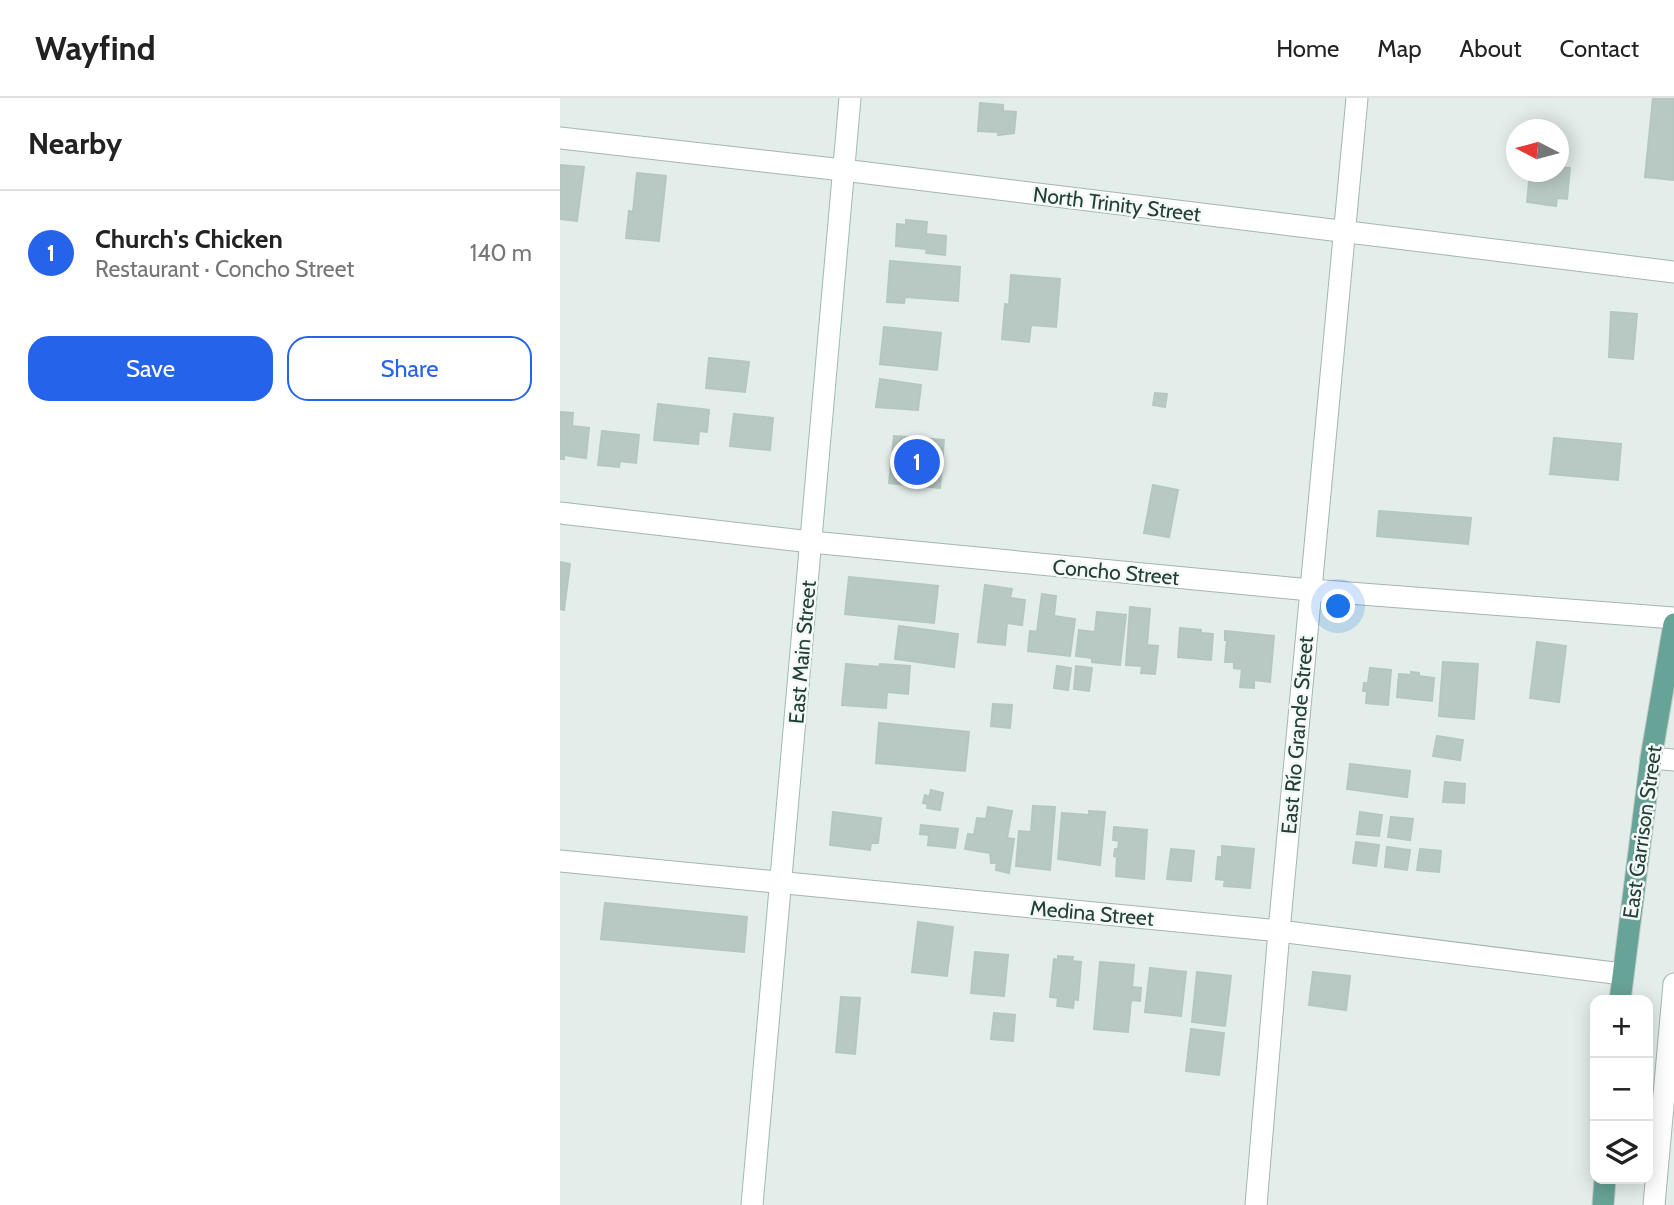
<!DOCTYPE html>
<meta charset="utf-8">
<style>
:root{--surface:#fff;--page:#f6f6f6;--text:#222;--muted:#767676;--line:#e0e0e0;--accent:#2563eb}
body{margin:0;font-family:Cabin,sans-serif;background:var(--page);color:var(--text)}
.controls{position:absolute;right:21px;bottom:21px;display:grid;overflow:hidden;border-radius:14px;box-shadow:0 4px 18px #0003}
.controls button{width:63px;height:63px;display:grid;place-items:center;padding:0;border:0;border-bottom:2px solid var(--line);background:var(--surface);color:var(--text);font:35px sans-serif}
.compass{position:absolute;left:946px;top:21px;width:63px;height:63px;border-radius:50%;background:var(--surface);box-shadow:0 4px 18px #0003;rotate:276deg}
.you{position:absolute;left:779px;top:509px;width:24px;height:24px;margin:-18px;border:5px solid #fff;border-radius:50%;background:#1a73e8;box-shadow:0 0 0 10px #1a73e833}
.badge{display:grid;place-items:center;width:46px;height:46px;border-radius:50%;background:var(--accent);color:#fff;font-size:23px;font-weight:700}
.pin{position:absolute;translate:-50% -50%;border:4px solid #fff;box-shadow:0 2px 7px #0006}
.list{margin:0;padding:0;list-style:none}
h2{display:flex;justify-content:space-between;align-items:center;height:91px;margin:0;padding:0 28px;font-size:30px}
h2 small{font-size:23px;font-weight:400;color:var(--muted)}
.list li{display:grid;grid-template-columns:46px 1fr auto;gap:21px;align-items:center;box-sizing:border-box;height:126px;padding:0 28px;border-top:2px solid var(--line)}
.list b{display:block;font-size:26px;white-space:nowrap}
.list p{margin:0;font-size:23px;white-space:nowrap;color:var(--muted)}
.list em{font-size:23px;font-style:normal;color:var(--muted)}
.actions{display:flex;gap:14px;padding:21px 28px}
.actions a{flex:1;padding:16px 0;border:2px solid var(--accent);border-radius:21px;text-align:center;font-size:24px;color:var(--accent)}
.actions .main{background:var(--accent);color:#fff}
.icon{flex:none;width:38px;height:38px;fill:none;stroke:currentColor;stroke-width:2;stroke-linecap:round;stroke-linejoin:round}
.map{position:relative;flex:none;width:1114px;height:1107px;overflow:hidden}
header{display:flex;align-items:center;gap:42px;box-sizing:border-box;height:98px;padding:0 35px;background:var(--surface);border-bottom:2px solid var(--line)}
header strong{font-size:33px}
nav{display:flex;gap:38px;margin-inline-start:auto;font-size:24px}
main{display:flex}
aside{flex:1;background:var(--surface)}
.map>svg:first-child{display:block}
</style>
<header>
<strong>Wayfind</strong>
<nav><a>Home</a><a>Map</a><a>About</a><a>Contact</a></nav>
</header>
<main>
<aside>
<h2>Nearby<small></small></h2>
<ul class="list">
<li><span class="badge">1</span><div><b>Church's Chicken</b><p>Restaurant · Concho Street</p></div><em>140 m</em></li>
</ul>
<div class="actions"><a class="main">Save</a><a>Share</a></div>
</aside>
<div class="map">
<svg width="1114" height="1107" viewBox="0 0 1114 1107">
<rect width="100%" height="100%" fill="#e3ede9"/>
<path fill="#b8c8c2" stroke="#b5c7c0" stroke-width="2" d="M1093 0H1114V82L1085 79Z
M420 5 443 7V13L456 14 454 35 438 37V34L418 33Z
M0 67 24 69 17 123 0 121Z
M998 69 1010 70 1007 101 997 100 996 108 967 104 970 74H998Z
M77 75 106 78 99 143 66 140 69 113 73 114Z
M346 122 367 124 366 136 386 138 385 157 366 155 367 151 336 148 337 126 346 127Z
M330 163 400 169 398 203 345 199 344 205 327 204Z
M451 177 500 181 496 229 471 227 469 244 442 241 445 206 449 207Z
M1051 214 1077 216 1073 261 1049 259Z
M324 229 381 235 377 272 320 266Z
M149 260 189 264 185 294 146 290Z
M320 281 361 287 358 312 316 309Z
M595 295 607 296 605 309 593 307Z
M98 306 149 312 147 334 139 333 138 346 94 342Z
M0 314 13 315 12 328 29 330 26 360 4 357V361H0Z
M174 316 213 320 210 352 170 348Z
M42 333 79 337 76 365 60 363 59 369 38 367Z
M334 338 384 342 380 390 329 385Z
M994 340 1061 346 1058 382 990 376Z
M593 387 618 392 609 439 584 435Z
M819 413 911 420 908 446 817 438Z
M0 464 10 466 4 512 0 511Z
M289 479 378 488 374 525 285 516Z
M425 487 452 491 450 500 465 502 462 527 447 525 445 547 418 544Z
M482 496 496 498 494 518 515 521 510 558 468 553 470 533 477 534Z
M570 509 590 511 587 547 598 548 595 576 581 575 582 568 566 567Z
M537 514 566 517 560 567 532 564V560L516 558 519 532 535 534Z
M339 528 398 536 394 569 335 561Z
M620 530 641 532V535L653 536 651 562 618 559Z
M665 533 714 538 710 584 694 582V590L680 589 682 571 674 570V564H665L667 542H665Z
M977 544 1006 548 999 604 970 600Z
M883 564 918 566 914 621 879 618Z
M286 566 319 569 320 566 350 568 348 596 327 594 326 610 282 607Z
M497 568 511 570 508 592 494 590Z
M516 568 532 570 529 593 514 591Z
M810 570 831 572 828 607 806 605 807 593H803L804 585H808Z
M851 574 859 575V578L874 580 872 603 837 599 839 576 851 577Z
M433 606 452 607 450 630 431 628Z
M319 625 409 634 405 673 316 665Z
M877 638 903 642 900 662 873 658Z
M790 666 850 673 847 699 787 691Z
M885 684 905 686 904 705 883 704Z
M371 692 383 695 380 712 367 710 368 706 363 705 365 697 369 699Z
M473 708 495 709 490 772 456 768 459 733 471 734Z
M428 709 452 713 447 740 454 741 449 775 436 772 437 765H431L430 755 405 751 408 736 414 737 417 720 426 721Z
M529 713 545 714 540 767 498 761 502 715 529 717Z
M273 714 321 720 318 745H311L310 752 270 747Z
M800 714 822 717 819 738 797 736Z
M831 719 853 721 850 742 828 739Z
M361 727 398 731 395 750 368 747 369 737 360 736Z
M554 729 587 732 584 781 556 778 557 759 554 758 555 751H558L559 743 553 742Z
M796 744 819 747 816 768 793 765Z
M662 748 694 751 690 790 664 788 665 782 656 781 658 759H662Z
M827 749 850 752 847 772 825 769Z
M611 751 634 753 631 783 607 781Z
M860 751 881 753 879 774 857 772Z
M45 805 187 819 184 854 41 841Z
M358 824 393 829 387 878 352 874Z
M415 854 448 857 444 898 411 895Z
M498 858 513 859 512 863 521 864 518 902 514 901 513 910 497 908 498 900 490 899 494 861 498 862Z
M540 864 574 867 572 889 581 890 580 903 571 902 568 934 534 931Z
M590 870 626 874 621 918 585 914Z
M637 874 671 878 665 928 632 924Z
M753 874 790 878 786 912 749 907Z
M281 899 300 900 295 956 276 954Z
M434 915 455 917 453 943 431 941Z
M631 931 664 935 659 977 626 973Z"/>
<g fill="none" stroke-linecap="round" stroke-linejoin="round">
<g stroke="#a5b5b0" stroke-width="23">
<path id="street" d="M0 40 283 72 1114 174
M0 415 251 444 750 492 1114 520
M1091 660 1114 662
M0 763 719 833 1062 876
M696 1107 719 833 797 0
M1094 1107 1114 886"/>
</g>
<g stroke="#a1b9b2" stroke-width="23">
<path id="secondary" d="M192 1107 290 0"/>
</g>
<g stroke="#c1c9c7" stroke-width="23">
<path id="primary" d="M1060 902 1091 660 1114 526
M1043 1107 1045 1081"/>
</g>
<use href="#street" stroke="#fff" stroke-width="21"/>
<use href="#secondary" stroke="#fff" stroke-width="21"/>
<use href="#primary" stroke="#67a396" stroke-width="21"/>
</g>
<g text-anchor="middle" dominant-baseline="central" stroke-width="5" stroke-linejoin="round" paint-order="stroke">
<g font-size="21" fill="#223f38" stroke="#f4f9f7">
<text transform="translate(557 106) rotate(7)">North Trinity Street</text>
<text transform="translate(556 474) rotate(5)">Concho Street</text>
<text transform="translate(242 554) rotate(-85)">East Main Street</text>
<text transform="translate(737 637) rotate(-85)">East Río Grande Street</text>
<text transform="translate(1082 734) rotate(-82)">East Garrison Street</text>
<text transform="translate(532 815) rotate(5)">Medina Street</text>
</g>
</g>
</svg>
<div class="controls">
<button>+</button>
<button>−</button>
<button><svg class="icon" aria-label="layers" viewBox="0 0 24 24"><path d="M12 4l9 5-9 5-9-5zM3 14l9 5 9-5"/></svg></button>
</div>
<svg class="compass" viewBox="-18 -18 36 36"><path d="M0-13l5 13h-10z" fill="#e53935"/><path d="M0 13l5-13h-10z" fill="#767676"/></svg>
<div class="you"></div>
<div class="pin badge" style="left:357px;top:364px">1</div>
</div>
</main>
